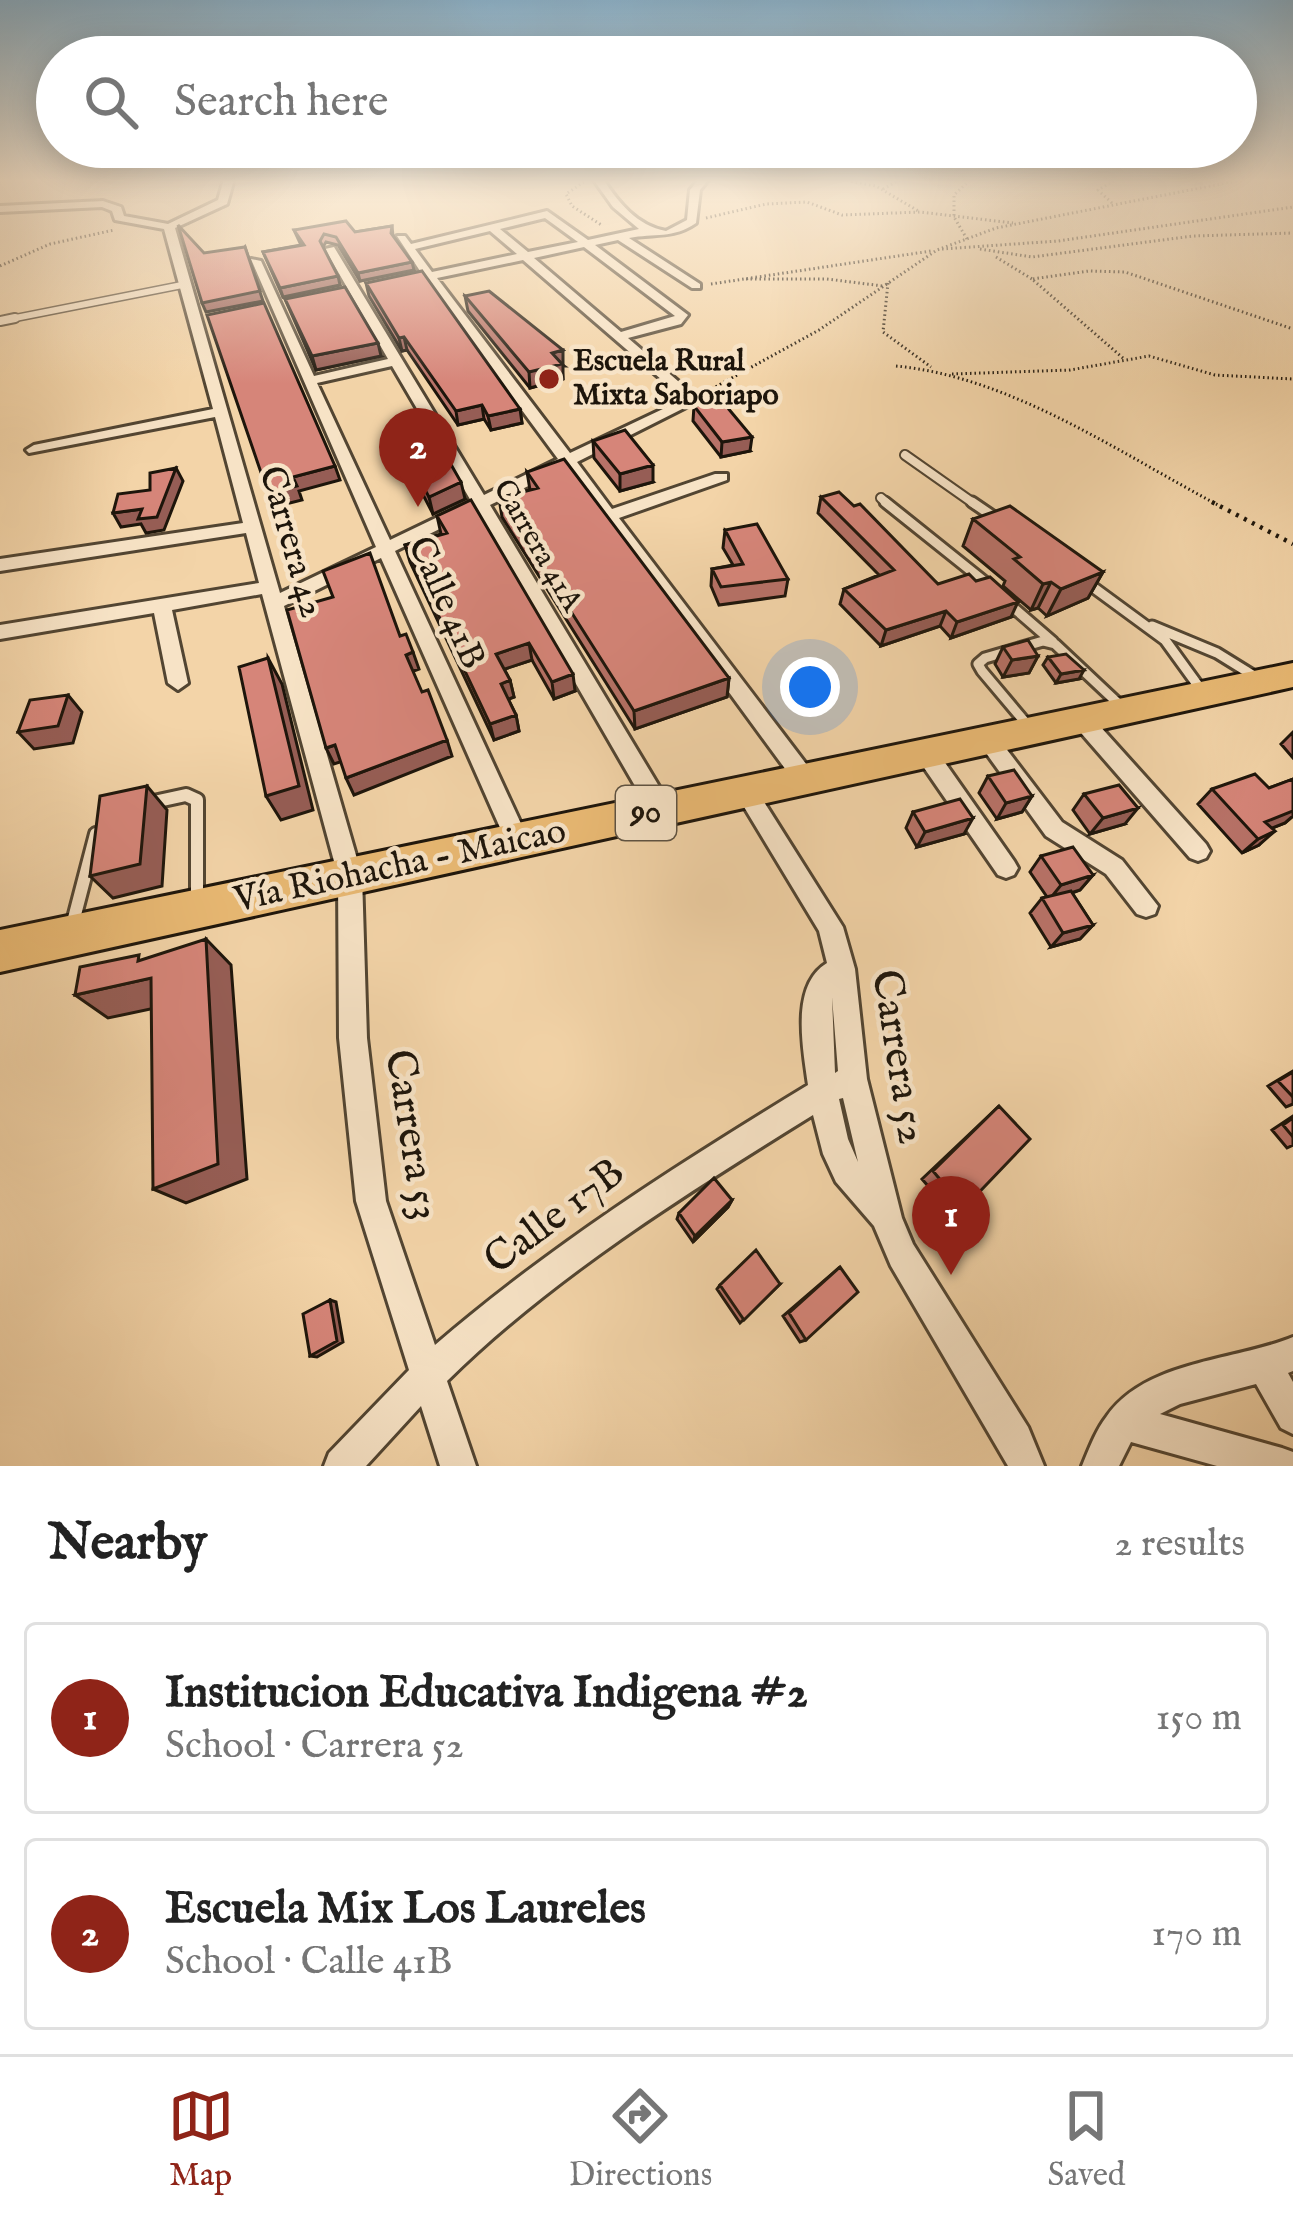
<!DOCTYPE html>
<meta charset="utf-8">
<style>
:root{--surface:#fff;--page:#f6f6f6;--text:#222;--muted:#767676;--line:#e0e0e0;--accent:#8f2418}
body{margin:0;font-family:"IM FELL English",serif;background:var(--page);color:var(--text)}
.you{position:absolute;left:810px;top:687px;width:42px;height:42px;margin:-30px;border:9px solid #fff;border-radius:50%;background:#1a73e8;box-shadow:0 0 0 18px #1a73e833}
.badge{display:grid;place-items:center;width:78px;height:78px;border-radius:50%;background:var(--accent);color:#fff;font-size:39px;font-weight:700}
.pin{position:absolute;translate:-50% -99px;filter:drop-shadow(0 3px 6px #0008)}
.pin::after{content:'';position:absolute;top:63px;width:42px;height:36px;background:inherit;clip-path:polygon(0 0,100% 0,50% 100%)}
.list{margin:0;padding:0;list-style:none}
h2{display:flex;justify-content:space-between;align-items:center;height:156px;margin:0;padding:0 48px;font-size:51px}
h2 small{font-size:39px;font-weight:400;color:var(--muted)}
.list li{display:grid;grid-template-columns:78px 1fr auto;gap:36px;align-items:center;box-sizing:border-box;height:192px;margin:0 24px 24px;padding:0 24px;border:3px solid var(--line);border-radius:12px}
.list b{display:block;font-size:45px;white-space:nowrap}
.list p{margin:0;font-size:39px;white-space:nowrap;color:var(--muted)}
.list em{font-size:39px;font-style:normal;color:var(--muted)}
.icon{flex:none;width:66px;height:66px;fill:none;stroke:currentColor;stroke-width:2;stroke-linecap:round;stroke-linejoin:round}
.map{position:relative;flex:none;width:1293px;height:1466px;overflow:hidden}
.search{position:absolute;background:var(--surface);box-shadow:0 6px 30px #0003;left:36px;right:36px;top:36px;height:132px;display:flex;align-items:center;gap:30px;box-sizing:border-box;padding:0 42px;border-radius:66px;color:var(--muted);font-size:45px}
.sheet{height:588px;background:var(--surface)}
nav{display:flex;justify-content:space-around;align-items:center;box-sizing:border-box;height:168px;border-top:3px solid var(--line);background:var(--surface);font-size:33px;color:var(--muted)}
nav a{display:grid;justify-items:center;gap:6px}
nav .on{color:var(--accent)}
.map>svg:first-child{display:block}
</style>
<div class="map">
<svg width="1293" height="1466" viewBox="0 0 1293 1466">
<rect width="100%" height="100%" fill="#f3d4a8"/>
<filter id="stains"><feTurbulence type="fractalNoise" baseFrequency=".00167" numOctaves="4"/><feColorMatrix values="0 0 0 0 .2 0 0 0 0 .09 0 0 0 0 .02 0 0 0 .5 -.17"/></filter>
<radialGradient id="worn" r=".72"><stop offset=".6" stop-color="#630" stop-opacity="0"/><stop offset="1" stop-color="#630" stop-opacity=".3"/></radialGradient>
<g fill="none" stroke-linecap="round" stroke-linejoin="round">
<g stroke="#524532" stroke-width="9">
<path id="lane-far3" d="M0 321 182 285"/>
</g>
<g stroke="#524532" stroke-width="12">
<path id="lane-far2" d="M0 321 15 318
M905 455 976 505
M881 498 889 505"/>
</g>
<g stroke="#524532" stroke-width="15">
<path id="lane-far1" d="M885 502 990 586
M972 502 997 519
M1086 582 1165 640 1202 691
M1008 603 1053 642
M1152 626 1217 653 1259 679
M1030 728 982 671 978 664 985 658 1043 641 1055 644 1122 707"/>
</g>
<g stroke="#524532" stroke-width="18">
<path id="lane" d="M149 803 186 795 197 800V900
M72 926 96 834"/>
</g>
<g stroke="#524532" stroke-width="6">
<path id="street" d="M224 179H234L227 204 175 228 280 593 376 547 251 259 261 261 314 376 388 359 325 249 334 247 484 495 558 459 426 280H415V276L422 274 397 236H405L411 244 547 211 588 240 639 229 613 207 593 179H603C618 202 637 226 666 231L687 220 690 190 699 179H709L700 190 696 223C673 239 654 233 629 238L700 284V288H692L618 240 595 245 688 315 681 324 628 338 700 400 577 462 612 509 715 474H727V480L619 518 813 773 816 779 813 785H797L565 468 490 505 669 803 672 810 669 817 661 819 653 817 476 511 395 551 529 841 525 848 517 851 509 848 381 558 284 606 362 876 367 1038 386 1201 435 1345C551 1245 678 1164 808 1085 803 1049 790 985 827 963L819 931 735 792 738 786 746 783 754 786 843 927 855 969 867 1079 902 1218 913 1244 1028 1427 1044 1466H1008L891 1266 874 1226 836 1182 823 1154 813 1115C686 1194 555 1275 447 1381L476 1466H440L421 1406 366 1466H324L329 1453 409 1370 356 1201 339 1038 338 876 262 594 172 610 188 683 178 690 168 683 154 613 0 639V625L259 583 246 533 0 571V559L243 523 215 417 29 453 26 450 34 445 213 409 164 229 115 220 112 211 102 207 0 212V206L103 201 121 207 124 216 168 224 218 200ZM545 218 578 242 528 252 500 229ZM490 231 517 254 432 272 415 249ZM584 247 675 316 621 332 534 258ZM523 260 684 399 570 453 437 278ZM392 366 471 501 390 540 317 383ZM832 997 838 1071 835 1073ZM843 1098 858 1162 848 1139 839 1099Z
M1082 712 1089 714 1206 844 1210 851 1206 858 1198 861 1190 858 1075 726 1072 720 1075 714Z
M988 732 995 734 1062 822 1122 860 1158 906 1155 914 1146 917 1137 914 1106 874 1046 836 981 746 977 740 981 734Z
M926 745 934 747 1014 861 1018 868 1014 875 1006 878 998 875 918 759 915 753 918 747Z
M1293 1337V1371L1288 1373 1293 1382V1434L1281 1428 1256 1384 1180 1404 1160 1414 1282 1448 1293 1452V1466H1217L1131 1442 1119 1466H1082C1089 1449 1096 1430 1107 1416 1146 1360 1235 1361 1293 1337Z"/>
</g>
<g stroke="#1d150b" stroke-width="6">
<path id="highway" d="M1293 663V687L0 972V930Z"/>
</g>
<path stroke="#1d150b" stroke-width="3" stroke-dasharray="1.5 3" stroke-linecap="butt" d="M838 179 876 186 920 212
M1136 179 1148 180
M584 182 566 194 572 206 603 226
M883 189 901 179
M1112 203 1098 190 1117 179
M706 218 766 204 807 202 842 215 920 212 1013 223
M967 239 954 217V195L971 179
M942 249 1058 241 1293 207
M980 249 1032 257 1193 236 1293 233
M996 257 1032 279
M0 266 50 244 114 230
M746 279H827L883 286
M888 283 883 332 931 367
M711 284 931 251
M1123 358 1032 279 1089 271 1125 272 1293 329
M896 366C1011 377 1118 452 1218 505
M952 374 1070 370 1149 356 1215 375 1293 379
M708 391 819 330 937 250 996 228 1246 179"/>
<path stroke="#1d150b" stroke-width="4.5" stroke-dasharray="3 6" stroke-linecap="butt" d="M1212 502 1293 544"/>
<use href="#lane-far3" stroke="#f7e3c6" stroke-width="6"/>
<use href="#lane-far2" stroke="#f7e3c6" stroke-width="8"/>
<use href="#lane-far1" stroke="#f7e3c6" stroke-width="9"/>
<use href="#lane" stroke="#f7e3c6" stroke-width="12"/>
<use href="#street" fill="#f7e3c6" fill-rule="evenodd"/>
<use href="#highway" fill="#eaba74" fill-rule="evenodd"/>
</g>
<path fill="#b87268" stroke="#1d150b" stroke-width="3" d="M392 226 393 236 414 270 360 281 338 245 326 242 323 247 340 285 283 297 263 252 301 245 294 230 355 232Z
M366 283 520 409 522 423 491 430 484 419 458 425 407 350 402 351 369 296Z
M465 296 564 366H562L563 379 530 388 468 311Z
M285 299 381 356 316 370Z
M694 406 750 451 721 457 693 421Z
M593 441 653 482 620 491 594 458Z
M414 470 465 499 433 514 419 487Z
M527 472 729 678 727 697 635 729 502 517 499 498 530 490Z
M821 497 938 584 1011 617 951 638 940 626 881 646 840 604 844 589 879 575 818 513Z
M437 516 575 691 554 699 532 660 504 669 510 680 514 697 508 699 516 715 519 731 494 740 410 562 405 545 441 534Z
M973 519 1103 572 1088 598 1047 616 1038 608 1031 610 1003 586 1005 581 963 546Z
M725 530 788 579 785 596 719 605 711 586 712 569 733 565 723 548Z
M1003 647 1038 656 1029 673 1003 677 995 664Z
M1048 657 1079 679 1056 683 1043 665Z
M1293 732V758L1281 744Z
M988 776 1032 796 1022 812 997 819 979 793Z
M1293 779V816L1285 823 1272 828 1259 845 1242 853 1198 804 1212 789 1269 788Z
M1084 794 1125 824 1090 834 1073 810Z
M913 812 964 834 917 847 906 828Z
M1041 856 1093 875 1080 890 1072 893 1093 925 1080 939 1051 947 1030 913 1042 898 1047 897 1030 872Z
M1293 1071V1104L1286 1107 1268 1086Z
M999 1106 964 1208 953 1215 922 1179Z
M1293 1116V1145L1287 1148 1272 1130Z
M732 1200 728 1207 693 1242 677 1219 679 1213Z
M840 1267 806 1340 800 1342 783 1316Z
M780 1284 740 1323 717 1289 720 1285Z"/>
<path fill="#965d55" stroke="#1d150b" stroke-width="3" d="M245 247 263 301 206 312 202 303Z
M412 262 414 270 360 281 358 273Z
M338 276 340 285 283 297 280 288Z
M404 337 407 350 402 351 399 338Z
M378 343 381 356 316 370 312 356Z
M563 350V379L530 388 529 372 552 353Z
M482 405 484 419 458 425 456 411Z
M520 409 522 423 491 430 488 416Z
M752 437 750 451 721 457 722 442Z
M653 465V482L620 491V474Z
M335 466 340 480 299 491 302 500 274 507 268 493 293 477Z
M176 468 183 481 164 530 146 533 141 524 121 527 113 513 142 509Z
M461 482 465 499 433 514 429 497Z
M1103 572 1088 598 1047 616 1061 589Z
M1051 582 1038 608 1031 610 1043 584Z
M1018 602 1011 617 951 638 957 622Z
M946 611 940 626 881 646 886 630Z
M529 643 532 660 499 671 496 654Z
M413 652 419 669 411 672 406 655Z
M1038 656 1029 673 1003 677 1012 660Z
M268 658 282 684 313 810 281 820 266 796Z
M1084 670 1079 679 1056 683 1061 674Z
M573 674 575 691 554 699 552 682Z
M729 678 727 697 635 729 634 711Z
M510 680 514 697 504 701 501 684Z
M68 695 82 712 73 743 34 749 18 732Z
M516 715 519 731 494 740 490 724Z
M447 740 452 756 354 795 346 778Z
M335 745 343 761 334 764 326 748Z
M147 786 167 810 162 886 113 898 90 876Z
M1032 796 1022 812 997 819 1006 803Z
M1293 805V816L1285 823 1254 835 1265 822Z
M1138 808 1125 824 1090 834 1103 818Z
M973 818 964 834 917 847 925 832Z
M1275 831 1259 845 1242 853 1258 839Z
M1093 875 1080 890 1049 900 1061 885Z
M1093 925 1080 939 1051 947 1063 933Z
M206 939 231 965 247 1179 186 1203 153 1189Z
M151 978 179 1003 108 1018 75 995Z
M732 1200 728 1207 693 1242 695 1236Z
M330 1300 336 1302 343 1342 317 1357 310 1356Z"/>
<path fill="#d68579" stroke="#1d150b" stroke-width="3" d="M346 221 355 232 392 226 391 233 412 262 358 273 336 237 324 234 320 241 338 276 280 288 263 252 304 245 294 230Z
M178 225 204 253 245 247 260 291 202 303Z
M422 271 520 409 488 416 482 405 456 411 404 337 399 338 366 283Z
M345 287 378 343 312 356 285 299Z
M489 291 563 350 552 353 562 364 529 372 465 296Z
M264 303 335 466 293 477 297 486 268 493 207 315Z
M715 401 727 407 752 437 722 442 694 406Z
M625 430 653 465 620 474 593 441Z
M564 459 729 678 634 711 499 498 538 488 527 472Z
M449 461 461 482 429 497 414 470Z
M176 468 157 517 138 519 142 509 113 513 118 494 150 490V473Z
M839 492 854 506 860 504 938 584 969 574 976 581 990 577 1018 602 957 622 946 611 886 630 844 589 894 570 821 497Z
M471 500 573 674 552 682 529 643 496 654 510 680 501 684 516 715 490 724 405 545 447 533 437 516Z
M1010 506 1103 572 1061 589 1051 582 1043 584 1014 559 1020 557 973 519Z
M757 524 788 579 721 587 712 569 743 564 725 530Z
M370 553 400 636 406 634 413 652 406 655 422 692 428 690 447 740 346 778 335 745 326 748 287 610 333 597 323 571Z
M1028 640 1038 656 1012 660 1003 647Z
M1066 654 1084 670 1061 674 1048 657Z
M268 658 299 786 266 796 239 667Z
M68 695 58 726 18 732 30 700Z
M1014 770 1032 796 1006 803 988 776Z
M1255 774 1269 788 1293 779V811L1265 822 1275 831 1258 839 1212 789Z
M1119 785 1138 808 1103 818 1084 794Z
M147 786 140 864 90 876 100 796Z
M960 799 973 818 925 832 913 812Z
M1073 847 1093 875 1061 885 1041 856Z
M1071 891 1093 925 1063 933 1042 898Z
M206 939 218 1164 153 1189 151 978 75 995 80 967 139 955 138 961Z
M1293 1072V1097L1278 1081Z
M999 1106 1030 1139 964 1208 933 1171Z
M1293 1118V1137L1283 1125Z
M714 1178 732 1200 695 1236 679 1213Z
M756 1250 780 1284 744 1320 720 1285Z
M840 1267 858 1292 806 1340 789 1313Z
M330 1300 337 1341 310 1356 303 1314Z"/>
<linearGradient id="sky" x2="0" y2="1"><stop stop-color="#8ab5d1"/><stop offset="0.47" stop-color="#faecd8"/><stop offset="1" stop-color="#faecd8" stop-opacity="0"/></linearGradient>
<rect width="1293" height="384" fill="url(#sky)"/>
<circle fill="#8f2418" stroke="#f7e3c6" stroke-width="4.5" cx="549" cy="379" r="12"/>
<g text-anchor="middle" dominant-baseline="central" stroke-width="9" stroke-linejoin="round" paint-order="stroke">
<g font-size="30" font-weight="bold" fill="#1d150b" stroke="#f7e3c6" text-anchor="start">
<text x="573" y="362">Escuela Rural<tspan x="573" dy="34">Mixta Saboriapo</tspan></text>
</g>
<g font-size="30" fill="#1d150b" stroke="#f7e3c6">
<text transform="translate(537 546) rotate(60)">Carrera 41A</text>
</g>
<rect fill="#f7e3c6" stroke="#5e5343" stroke-width="3" x="616" y="786" width="60" height="54" rx="9"/>
<g font-size="33" font-weight="bold" fill="#1d150b">
<text x="646" y="813">90</text>
</g>
<g font-size="36" fill="#1d150b" stroke="#f7e3c6">
<text transform="translate(291 542) rotate(74)">Carrera 42</text>
<text transform="translate(446 603) rotate(66)">Calle 41B</text>
<text transform="translate(400 866) rotate(-12)">Vía Riohacha - Maicao</text>
</g>
<g font-size="42" fill="#1d150b" stroke="#f7e3c6">
<text transform="translate(898 1057) rotate(81)">Carrera 52</text>
<text transform="translate(411 1135) rotate(81)">Carrera 53</text>
<text transform="translate(555 1217) rotate(-37)">Calle 17B</text>
</g>
</g>
<rect width="100%" height="100%" filter="url(#stains)"/>
<rect width="100%" height="100%" fill="url(#worn)"/>
</svg>
<div class="you"></div>
<div class="pin badge" style="left:951px;top:1275px">1</div>
<div class="pin badge" style="left:418px;top:507px">2</div>
<div class="search"><svg class="icon" aria-label="search" viewBox="0 0 24 24"><circle cx="10" cy="10" r="6"/><path d="M15 15l6 6"/></svg>Search here</div>
</div>
<section class="sheet">
<h2>Nearby<small>2 results</small></h2>
<ul class="list">
<li><span class="badge">1</span><div><b>Institucion Educativa Indigena #2</b><p>School · Carrera 52</p></div><em>150 m</em></li>
<li><span class="badge">2</span><div><b>Escuela Mix Los Laureles</b><p>School · Calle 41B</p></div><em>170 m</em></li>
</ul>
</section>
<nav>
<a class="on"><svg class="icon" aria-label="map" viewBox="0 0 24 24"><path d="M3 6l6-2 6 2 6-2v14l-6 2-6-2-6 2zM9 4v14M15 6v14"/></svg>Map</a>
<a><svg class="icon" aria-label="directions" viewBox="0 0 24 24"><path d="M12 3l9 9-9 9-9-9zM9 14v-3h6M13 9l2 2-2 2"/></svg>Directions</a>
<a><svg class="icon" aria-label="saved" viewBox="0 0 24 24"><path d="M7 4h10v16l-5-4-5 4z"/></svg>Saved</a>
</nav>
